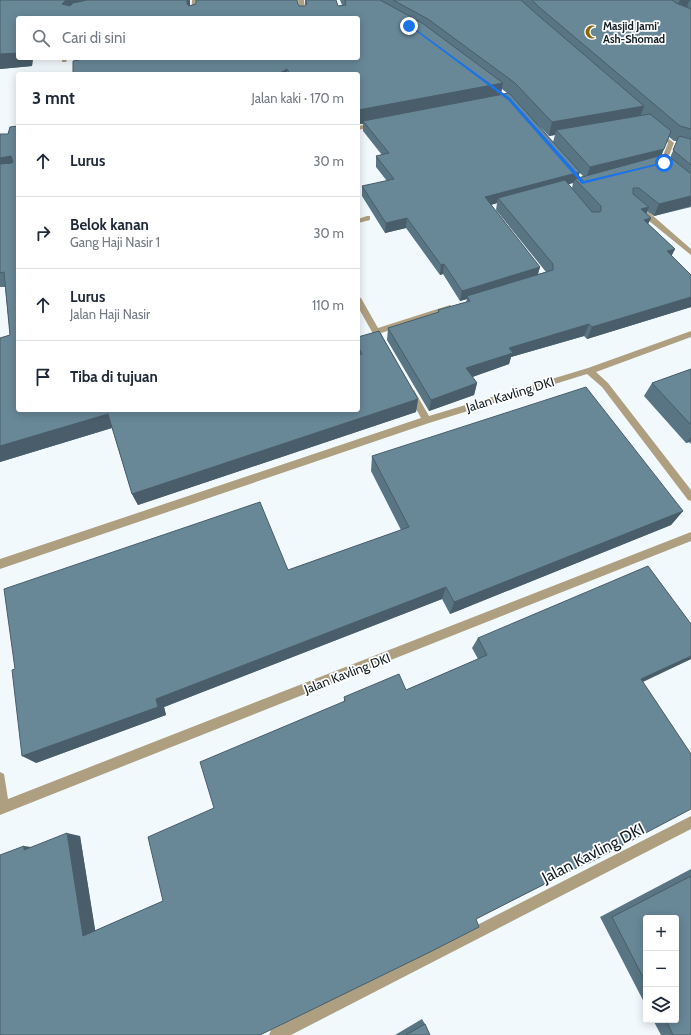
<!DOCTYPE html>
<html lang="id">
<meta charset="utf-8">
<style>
:root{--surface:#fff;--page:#f2f2f3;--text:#1f2937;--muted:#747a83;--line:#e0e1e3}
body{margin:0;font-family:Cabin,sans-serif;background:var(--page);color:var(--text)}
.controls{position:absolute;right:12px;bottom:12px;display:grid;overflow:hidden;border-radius:4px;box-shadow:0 2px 10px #0003}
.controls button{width:36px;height:36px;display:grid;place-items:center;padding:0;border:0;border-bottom:1px solid var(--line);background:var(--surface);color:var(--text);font:20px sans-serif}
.stop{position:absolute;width:12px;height:12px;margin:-9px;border:3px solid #1a73e8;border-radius:50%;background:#fff}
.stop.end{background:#1a73e8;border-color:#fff;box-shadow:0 1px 4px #0008}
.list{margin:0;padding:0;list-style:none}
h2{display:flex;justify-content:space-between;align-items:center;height:52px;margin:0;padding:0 16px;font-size:17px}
h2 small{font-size:13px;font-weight:400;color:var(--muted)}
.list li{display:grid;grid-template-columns:26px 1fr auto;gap:12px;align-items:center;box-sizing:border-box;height:72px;padding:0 16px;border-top:1px solid var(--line)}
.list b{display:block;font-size:15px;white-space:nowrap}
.list p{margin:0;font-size:13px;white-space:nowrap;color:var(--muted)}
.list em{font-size:13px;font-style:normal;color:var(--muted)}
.icon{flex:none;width:22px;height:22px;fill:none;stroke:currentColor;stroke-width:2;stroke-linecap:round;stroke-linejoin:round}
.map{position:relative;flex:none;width:691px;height:1035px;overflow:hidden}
.search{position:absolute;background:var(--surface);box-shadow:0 2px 10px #0003;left:16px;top:16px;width:344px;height:44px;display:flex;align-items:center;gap:10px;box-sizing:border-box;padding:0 14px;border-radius:4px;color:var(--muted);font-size:15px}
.panel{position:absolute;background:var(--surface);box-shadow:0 2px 10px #0003;left:16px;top:72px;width:344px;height:340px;border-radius:4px}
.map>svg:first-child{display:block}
</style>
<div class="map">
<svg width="691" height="1035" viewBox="0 0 691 1035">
<rect width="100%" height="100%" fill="#f2f9fc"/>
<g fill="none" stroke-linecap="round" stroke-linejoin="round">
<path fill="#ae9f81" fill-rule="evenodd" d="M638 208H644L691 249V255L638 212Z"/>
<path fill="#ae9f81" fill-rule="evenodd" d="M192 0H198L197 18H191Z
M298 0H304L306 18H300Z
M62 58H68L66 62H62Z
M375 123 378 125 377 126 358 130V126Z
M657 129 674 143 666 163 668 166 665 168 660 163 668 143 655 132V130Z
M367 216H370V220L358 223V219Z
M358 297 361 298 378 328 450 305 454 308 453 310 381 333 383 337 379 340 376 339 358 307Z
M691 331V337L596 372 608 383 691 490V501L688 500 602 387 587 374 429 423 0 569V559L421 418 407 392 408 390H414L429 416 588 368Z
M691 532V541L0 815V772L4 774 8 799Z
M691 816V829L291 1035H269L271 1030Z"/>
</g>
<path fill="#597482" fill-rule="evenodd" d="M0 0H190V6L196 4V0H297L298 4 299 6H305V0H336L338 6 342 5 340 0H691V207L654 216 647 211 646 214 651 218 648 224 675 249 671 256 691 275V307L587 339 584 336 511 357 509 364 472 377 477 383 474 395 429 411 387 340 388 328 438 313V310L466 302 467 299 460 301 443 274 440 275 406 228 385 233 362 196V186L387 181 376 167V156L382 155 363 131V124H358V74H73V61L79 60V58H358V18H18V58H33L32 66 0 69ZM502 89 507 93 501 94ZM536 123 549 136 555 135 553 142ZM669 137 674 141H677L670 158 666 154 661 156ZM579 172 583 176 578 178ZM573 183 572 188 568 184ZM497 203 496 210 546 272 538 274 540 267 491 205Z
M18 126V410H358V337L379 331 418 399 416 412 138 505 132 494 112 428 0 462V338L10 335 5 287H0V134H8L10 127Z
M691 369V444L689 442 686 443 644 396 652 383Z
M372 456 683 511 671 525 450 614 442 599 164 707 166 715 36 763 288 570 401 530 371 471Z
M478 638 691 659 643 682 587 864 583 865 476 919 0 1035 32 847 80 836 95 931 163 901 214 808 344 701V697L406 690 478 659 472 648Z
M691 869V1035H661L653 1020H676L646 918V1006L600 917Z
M422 1019 425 1024 430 1035H395Z"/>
<path fill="#495e6a" d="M66 0H150L84 8 62 4Z
M187 0H190V18L187 4Z
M680 0H691L689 1 687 7 676 10Z
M18 53V58H33L32 66 0 69V54Z
M287 69V74H278Z
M503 83 500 97 363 121V124H358V110Z
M644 106 639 120 556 130 555 135 549 136 552 122Z
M664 149 659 161 586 179 590 167Z
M11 156 18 171 0 173V158Z
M580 172 577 181 575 179 573 183 502 202 498 198 497 203 483 207 485 197Z
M691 196V206L654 216 659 204Z
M649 207 644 219 641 209Z
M407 218 406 228 385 233 386 223Z
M651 218 645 230 644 220Z
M675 249 669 261 667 251Z
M444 264 443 274 440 275 441 265Z
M540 267 537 277 467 296V299L460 301 462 291Z
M691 297V307L587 339 592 327Z
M589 324 584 336 511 357 509 364 464 380 466 368 509 348Z
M477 383 474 395 429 411 431 400Z
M418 399 416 412 138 505 132 494Z
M108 414 115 427 0 462V446Z
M691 437V440L689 442 686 443Z
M683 511 671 525 450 614 454 602Z
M446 587 442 599 164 707 166 715 36 763 22 756 156 699Z
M691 656V659L629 688 641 679Z
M67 833 80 836 96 935 83 936Z
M24 846 38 848 24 850Z"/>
<path fill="#688797" stroke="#495e6a" d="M0 0H66L62 4 70 6 73 3 87 0H187V4L189 6 196 4V0H297L298 4 299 6H305L307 4 306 0H336L338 6 346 5 345 0H380L422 23 503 83 358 110V74H290L287 69 278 74H73V61L79 60V58H358V18H18V53L0 54Z
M393 0H521L533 11 644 106 552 122 515 83 428 19Z
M532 0H672L676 3 691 9V129L680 126 539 7Z
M509 93 580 172 485 197 540 267 462 291 444 264 441 265 407 218 386 223 362 186 394 179 376 156 389 153 363 121Z
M650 114 671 131 664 149 590 167 556 130Z
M18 126V410H358V355L362 354 358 346V337L379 331 418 399 132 494 108 414 0 446V338L10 335 4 272 0 273V164L12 163 13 162 11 156 0 158V134H8L10 127Z
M679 136 691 139V165L673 150Z
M666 154 691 174V196L659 204 639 188H633V194L649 207 641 209 651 218 644 220 675 249 667 251 691 275V297L592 327 589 324 509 348 513 353 466 368 477 383 431 400 388 328 439 312 438 310 470 301 467 296 553 270V264L498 198 565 180 592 212H599L601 211V206L575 179Z
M691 369V425L652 383Z
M586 387 683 511 454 602 446 587 156 699 158 707 22 756 12 670 15 669 4 589 260 502 288 570 409 527 372 456Z
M648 566 691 624V656L641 679 691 754V809L587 864 586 863 476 919 479 927 430 952 260 1035H0V855L24 846V850L67 833 83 936 163 901 148 837 214 808 200 762 345 701 344 697 399 674 406 690 487 655 478 638Z
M691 876V1035H673L666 1020H676V918H646V983L612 917Z
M425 1024 430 1035H406Z"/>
<path fill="#1a73e8" d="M408 25H410L510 98 584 181 664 162 666 163 582 184 508 100Z"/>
<defs>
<g id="mosque-bare" transform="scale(1.08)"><path d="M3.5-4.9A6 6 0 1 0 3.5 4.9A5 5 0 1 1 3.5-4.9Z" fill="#8b6707" stroke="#fff" stroke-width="2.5" paint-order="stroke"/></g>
</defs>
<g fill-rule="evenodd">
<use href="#mosque-bare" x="592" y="32"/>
</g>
<g text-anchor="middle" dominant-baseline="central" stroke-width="3.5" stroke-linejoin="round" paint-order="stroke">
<g font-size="11" font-weight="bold" fill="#111d23" stroke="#fff" text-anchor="start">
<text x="603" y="26">Masjid Jami'<tspan x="603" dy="13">Ash-Shomad</tspan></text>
</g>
<g font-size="13" fill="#111d23" stroke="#fff">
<text transform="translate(510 394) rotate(-17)">Jalan Kavling DKI</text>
<text transform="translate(347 673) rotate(-21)">Jalan Kavling DKI</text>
</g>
<g font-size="16" fill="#111d23" stroke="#fff">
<text transform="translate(593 853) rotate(-27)">Jalan Kavling DKI</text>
</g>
</g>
</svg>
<div class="controls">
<button>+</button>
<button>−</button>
<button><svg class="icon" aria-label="layers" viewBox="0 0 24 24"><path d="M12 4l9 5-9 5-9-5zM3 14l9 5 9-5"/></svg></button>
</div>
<div class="stop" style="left:664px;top:163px"></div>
<div class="stop end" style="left:409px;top:26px"></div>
<div class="search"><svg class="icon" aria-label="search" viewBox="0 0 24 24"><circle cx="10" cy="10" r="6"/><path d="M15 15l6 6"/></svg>Cari di sini</div>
<section class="panel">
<h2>3 mnt<small>Jalan kaki · 170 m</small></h2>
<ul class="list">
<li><svg class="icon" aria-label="ahead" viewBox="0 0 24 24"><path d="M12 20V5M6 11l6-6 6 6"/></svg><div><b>Lurus</b></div><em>30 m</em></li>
<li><svg class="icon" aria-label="right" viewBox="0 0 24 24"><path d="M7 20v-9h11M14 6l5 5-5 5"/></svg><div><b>Belok kanan</b><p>Gang Haji Nasir 1</p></div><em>30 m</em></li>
<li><svg class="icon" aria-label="ahead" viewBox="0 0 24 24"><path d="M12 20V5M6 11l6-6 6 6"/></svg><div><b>Lurus</b><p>Jalan Haji Nasir</p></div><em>110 m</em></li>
<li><svg class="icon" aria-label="arrive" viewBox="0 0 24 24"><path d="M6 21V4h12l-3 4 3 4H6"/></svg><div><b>Tiba di tujuan</b></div></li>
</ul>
</section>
</div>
